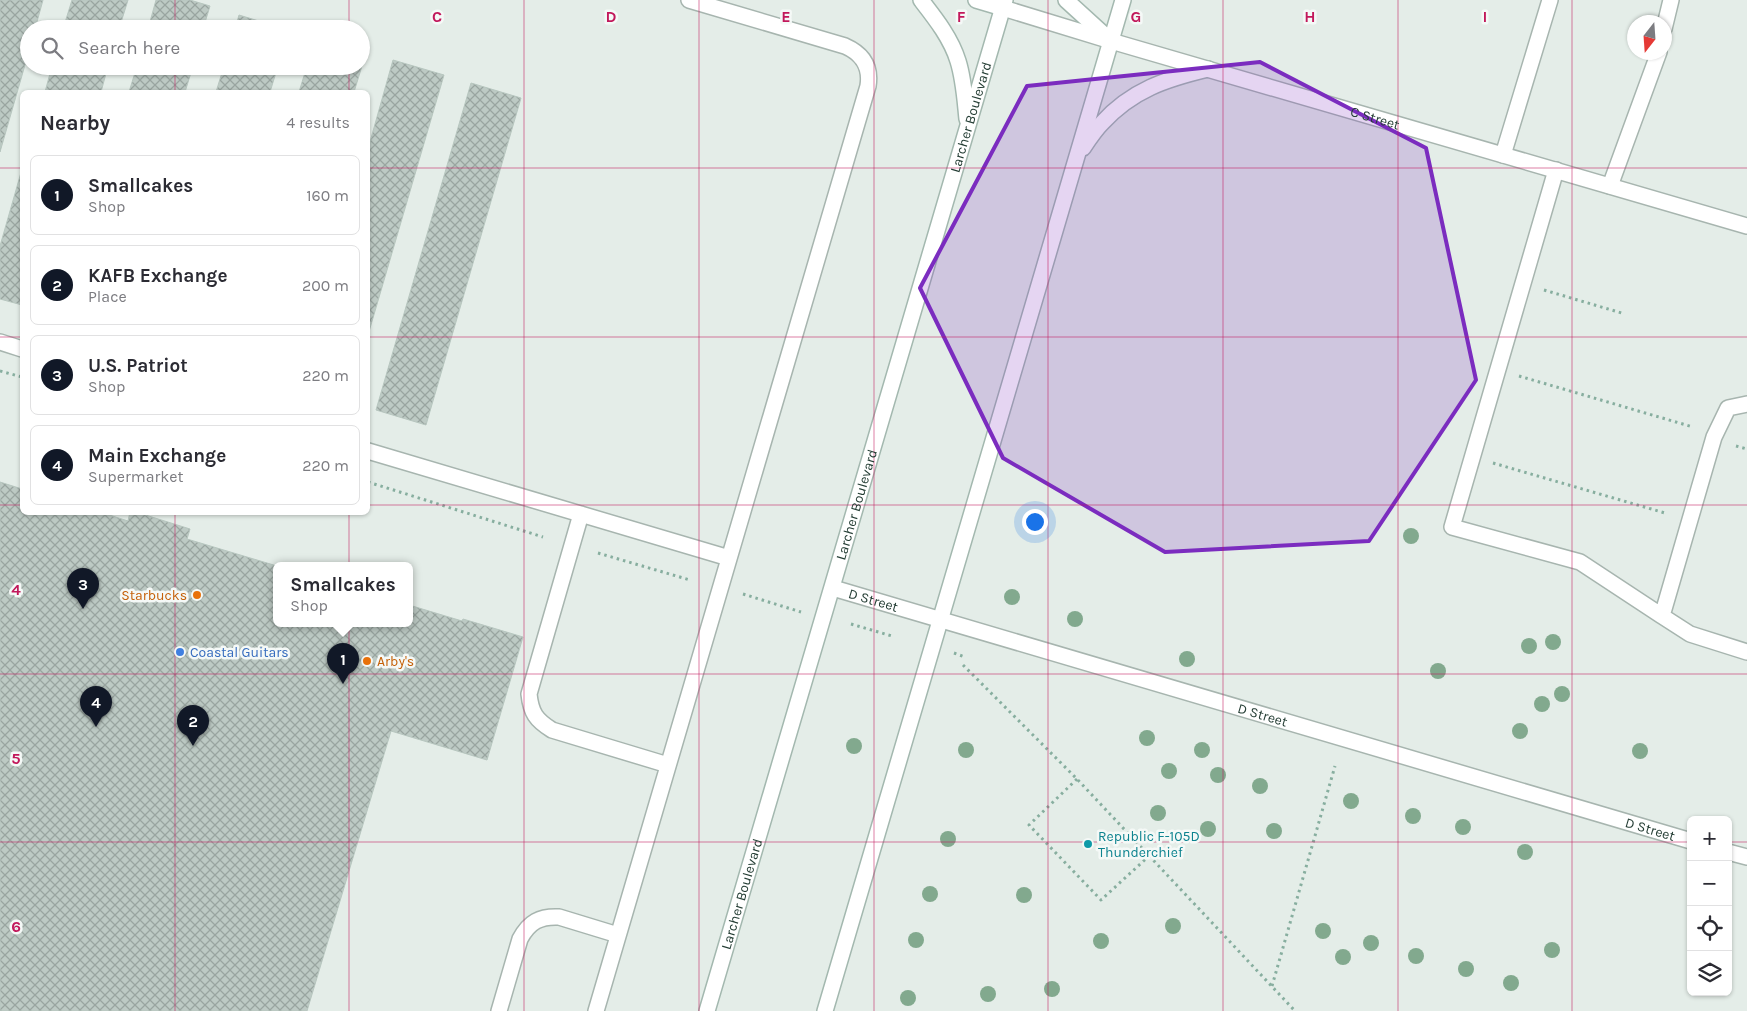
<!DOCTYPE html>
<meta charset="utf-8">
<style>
:root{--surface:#fff;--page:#f7f7f7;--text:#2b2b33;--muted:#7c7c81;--line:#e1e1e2;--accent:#111827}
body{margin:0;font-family:Karla,sans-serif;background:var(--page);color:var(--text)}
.controls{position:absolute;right:15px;bottom:15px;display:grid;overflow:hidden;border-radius:8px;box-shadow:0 1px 4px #0004}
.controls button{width:45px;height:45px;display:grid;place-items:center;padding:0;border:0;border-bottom:1px solid var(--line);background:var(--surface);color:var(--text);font:25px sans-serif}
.compass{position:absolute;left:1627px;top:15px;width:45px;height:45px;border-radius:50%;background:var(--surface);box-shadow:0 1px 4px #0004;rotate:197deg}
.you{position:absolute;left:1034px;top:521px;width:18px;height:18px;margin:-12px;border:4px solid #fff;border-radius:50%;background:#1a73e8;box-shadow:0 0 0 8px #1a73e833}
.badge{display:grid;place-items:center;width:32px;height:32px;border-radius:50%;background:var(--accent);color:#fff;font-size:16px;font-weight:700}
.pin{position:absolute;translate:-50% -41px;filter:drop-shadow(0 1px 2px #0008)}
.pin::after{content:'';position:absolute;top:26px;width:18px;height:15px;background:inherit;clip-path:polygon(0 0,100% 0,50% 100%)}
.popup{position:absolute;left:273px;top:562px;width:140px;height:65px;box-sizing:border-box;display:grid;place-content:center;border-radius:8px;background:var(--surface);filter:drop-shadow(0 1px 4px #0005);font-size:16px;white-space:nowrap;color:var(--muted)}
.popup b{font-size:19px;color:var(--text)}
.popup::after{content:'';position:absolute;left:50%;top:100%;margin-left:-10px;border:10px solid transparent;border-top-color:var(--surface)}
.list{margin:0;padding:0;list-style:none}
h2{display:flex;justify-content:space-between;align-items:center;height:65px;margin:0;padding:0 20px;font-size:21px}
h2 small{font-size:16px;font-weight:400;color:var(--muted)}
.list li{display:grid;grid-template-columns:32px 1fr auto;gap:15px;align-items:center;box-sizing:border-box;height:80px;margin:0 10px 10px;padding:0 10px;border:1px solid var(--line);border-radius:8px}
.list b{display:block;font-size:19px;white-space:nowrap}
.list p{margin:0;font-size:16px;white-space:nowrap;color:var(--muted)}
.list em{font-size:16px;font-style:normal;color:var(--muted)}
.icon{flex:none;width:28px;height:28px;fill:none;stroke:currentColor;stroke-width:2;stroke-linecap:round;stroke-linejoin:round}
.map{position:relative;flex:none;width:1747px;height:1011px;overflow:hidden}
.search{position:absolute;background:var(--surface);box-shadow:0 1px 4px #0004;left:20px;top:20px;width:350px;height:55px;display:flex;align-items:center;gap:12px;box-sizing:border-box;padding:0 18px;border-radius:28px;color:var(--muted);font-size:19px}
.panel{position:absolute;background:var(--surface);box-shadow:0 1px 4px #0004;left:20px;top:90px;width:350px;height:425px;border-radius:8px}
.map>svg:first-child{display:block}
</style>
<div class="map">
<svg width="1747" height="1011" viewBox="0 0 1747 1011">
<defs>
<pattern id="building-cross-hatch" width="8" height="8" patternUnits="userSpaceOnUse" patternTransform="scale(1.25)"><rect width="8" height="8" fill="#bdcac4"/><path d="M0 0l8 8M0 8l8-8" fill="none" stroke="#99a5a0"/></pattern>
</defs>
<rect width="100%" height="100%" fill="#e4ede8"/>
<path fill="url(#building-cross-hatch)" stroke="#b7c6bf" d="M0 0H43L35 29H29V51L0 152Z
M72 0H128L119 29H63Z
M156 0H190L210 6 203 29H148Z
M239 15 285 29H235Z
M361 52 366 53 354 92H299L307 66H361Z
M393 60 444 75 368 335V149Z
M52 66H108L101 92H45Z
M137 66H193L185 92H129Z
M224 66H278L270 92H216Z
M471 83 521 98 426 425 376 410Z
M22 169V305L0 299V246Z
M0 482 22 489V512H100L128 521 130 512H136L190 529 187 539 277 566V623H409V605L462 621 463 619 523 637 487 760 391 731 307 1011H0Z"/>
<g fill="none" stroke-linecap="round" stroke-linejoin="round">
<g stroke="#a7b5af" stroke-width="18">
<path id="lane" d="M1664 29 1671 0
M1503 155 1550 0
M1556 170 1452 527 1580 562 1662 616
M1610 186 1659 52
M0 342 22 349
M1747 404 1728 408 1714 437 1662 616 1690 634 1747 652
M368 451 729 558
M581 514 529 694C531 713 536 720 552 730L668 765
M499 1011 520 939C529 922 540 916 559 917L618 935
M596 1011 868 86C871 67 863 54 845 46L689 0"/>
</g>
<g stroke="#a7b5af" stroke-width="18">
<g id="street">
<path id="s1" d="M1003 8 1111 41 1747 226"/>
<path id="s2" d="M833 588 1691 841"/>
<path d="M1728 852 1747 857"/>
</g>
</g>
<g stroke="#a3b8af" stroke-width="18">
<g id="secondary">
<path d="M921 0C935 18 951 38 958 61 964 80 965 100 967 119"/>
<path d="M976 0 1003 8"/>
<path d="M1066 0 1111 41"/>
<path d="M1083 148C1089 139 1095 130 1102 123 1132 90 1166 79 1208 69"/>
<path id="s3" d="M707 1011 1005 0"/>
<path d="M825 1011 1123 0"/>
</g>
</g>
<path stroke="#87ae9f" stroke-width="3" stroke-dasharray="2.5 4" stroke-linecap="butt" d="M1544 290 1625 314
M0 371 22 377
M1519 376 1693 427
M1736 446 1747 449
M1493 463 1665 513
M368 482 543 537
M598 553 690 580
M743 594 801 612
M851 624 892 636
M954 653 965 657
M963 665 1077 779 1295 1011
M1077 779 1029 825 1101 900 1149 856
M1272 986 1335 766"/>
<use href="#lane" stroke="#fff" stroke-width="15"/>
<use href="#street" stroke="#fff" stroke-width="15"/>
<use href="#secondary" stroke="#fff" stroke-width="15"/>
</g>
<g fill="#82a98e">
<circle cx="1411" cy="536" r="8"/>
<circle cx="1012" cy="597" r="8"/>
<circle cx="1075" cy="619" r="8"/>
<circle cx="1553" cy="642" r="8"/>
<circle cx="1529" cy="646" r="8"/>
<circle cx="1187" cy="659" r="8"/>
<circle cx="1438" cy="671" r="8"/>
<circle cx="1562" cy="694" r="8"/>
<circle cx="1542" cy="704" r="8"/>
<circle cx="1520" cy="731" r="8"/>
<circle cx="1147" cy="738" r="8"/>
<circle cx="854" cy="746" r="8"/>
<circle cx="966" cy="750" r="8"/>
<circle cx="1202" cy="750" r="8"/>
<circle cx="1640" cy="751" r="8"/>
<circle cx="1169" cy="771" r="8"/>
<circle cx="1218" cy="775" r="8"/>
<circle cx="1260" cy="786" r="8"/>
<circle cx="1351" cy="801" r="8"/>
<circle cx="1158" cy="813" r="8"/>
<circle cx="1413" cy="816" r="8"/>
<circle cx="1463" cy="827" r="8"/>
<circle cx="1208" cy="829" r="8"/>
<circle cx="1274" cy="831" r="8"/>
<circle cx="948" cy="839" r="8"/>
<circle cx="1525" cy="852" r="8"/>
<circle cx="930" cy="894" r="8"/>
<circle cx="1024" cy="895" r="8"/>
<circle cx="1173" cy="926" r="8"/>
<circle cx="1323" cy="931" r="8"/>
<circle cx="916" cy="940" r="8"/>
<circle cx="1101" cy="941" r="8"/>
<circle cx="1371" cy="943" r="8"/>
<circle cx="1552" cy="950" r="8"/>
<circle cx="1416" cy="956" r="8"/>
<circle cx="1343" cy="957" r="8"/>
<circle cx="1466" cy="969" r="8"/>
<circle cx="1511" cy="983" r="8"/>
<circle cx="1052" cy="989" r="8"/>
<circle cx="988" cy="994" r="8"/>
<circle cx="908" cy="998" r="8"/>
</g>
<path fill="#7b2cbf" fill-opacity="0.2" stroke="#7b2cbf" stroke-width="4" stroke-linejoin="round" d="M1260 62 1426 148 1476 380 1369 541 1165 552 1003 458 920 288 1027 86Z"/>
<path fill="none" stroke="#c2185b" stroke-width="1" stroke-opacity="0.55" d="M175 0V29M349 0V29M524 0V1011M699 0V1011M874 0V1011M1048 0V1011M1223 0V1011M1398 0V1011M1572 0V1011M175 66V92M349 66V92M0 168H22M368 168H1747M0 337H22M368 337H1747M0 505H22M368 505H1747M175 512V1011M349 512V1011M0 674H1747M0 842H1691M1728 842H1747"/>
<g fill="#e8710a" stroke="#f5f9f7" stroke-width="2">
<circle cx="197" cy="595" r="5"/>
<circle cx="367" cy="661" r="5"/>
</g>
<circle fill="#3f7fe0" stroke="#f5f9f7" stroke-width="2" cx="180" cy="652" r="5"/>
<circle fill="#0f9aa8" stroke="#f5f9f7" stroke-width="2" cx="1088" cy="844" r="5"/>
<g text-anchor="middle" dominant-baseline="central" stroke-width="5" stroke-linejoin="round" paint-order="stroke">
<g font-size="14" fill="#253e35" stroke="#f5f9f7">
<text stroke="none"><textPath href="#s3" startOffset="932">Larcher Boulevard</textPath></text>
<text stroke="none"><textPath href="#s1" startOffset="388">C Street</textPath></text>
<text stroke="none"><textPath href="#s3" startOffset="528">Larcher Boulevard</textPath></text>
<text stroke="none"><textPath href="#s2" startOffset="42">D Street</textPath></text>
<text stroke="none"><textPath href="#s2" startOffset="448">D Street</textPath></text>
<text stroke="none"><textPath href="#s2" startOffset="852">D Street</textPath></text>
<text stroke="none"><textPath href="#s3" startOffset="122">Larcher Boulevard</textPath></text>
</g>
<g font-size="14" fill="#c56008" stroke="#f5f9f7" text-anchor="end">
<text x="187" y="595">Starbucks</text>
<text x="377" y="661" text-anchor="start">Arby's</text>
</g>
<g font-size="14" fill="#366cbe" stroke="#f5f9f7" text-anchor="start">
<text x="190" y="652">Coastal Guitars</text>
</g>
<g font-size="14" fill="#0d838f" stroke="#f5f9f7" text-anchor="start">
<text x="1098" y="836">Republic F-105D<tspan x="1098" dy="16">Thunderchief</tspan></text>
</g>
</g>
<g font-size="16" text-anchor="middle" font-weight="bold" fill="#c2185b" stroke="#f5f9f7" stroke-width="5" stroke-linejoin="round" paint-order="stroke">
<text x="437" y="22">C</text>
<text x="611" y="22">D</text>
<text x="786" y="22">E</text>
<text x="961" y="22">F</text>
<text x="1136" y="22">G</text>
<text x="1310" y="22">H</text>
<text x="1485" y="22">I</text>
<text x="16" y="595">4</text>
<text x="16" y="764">5</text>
<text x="16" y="932">6</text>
</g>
</svg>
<div class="controls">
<button>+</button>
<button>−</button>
<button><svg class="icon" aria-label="locate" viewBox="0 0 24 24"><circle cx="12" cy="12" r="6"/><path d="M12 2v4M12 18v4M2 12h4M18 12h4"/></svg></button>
<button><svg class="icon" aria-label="layers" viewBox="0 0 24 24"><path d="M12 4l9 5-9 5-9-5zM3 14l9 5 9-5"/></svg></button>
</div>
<svg class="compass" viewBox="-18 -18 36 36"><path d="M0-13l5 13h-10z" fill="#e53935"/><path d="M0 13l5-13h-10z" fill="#7c7c81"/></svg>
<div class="you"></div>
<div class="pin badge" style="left:343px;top:684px">1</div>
<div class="popup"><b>Smallcakes</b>Shop</div>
<div class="pin badge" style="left:193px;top:746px">2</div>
<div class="pin badge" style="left:83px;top:609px">3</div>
<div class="pin badge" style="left:96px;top:727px">4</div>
<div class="search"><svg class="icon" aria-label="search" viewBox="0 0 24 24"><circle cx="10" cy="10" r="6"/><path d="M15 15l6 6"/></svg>Search here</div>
<section class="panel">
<h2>Nearby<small>4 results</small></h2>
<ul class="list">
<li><span class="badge">1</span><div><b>Smallcakes</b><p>Shop</p></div><em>160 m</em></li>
<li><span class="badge">2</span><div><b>KAFB Exchange</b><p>Place</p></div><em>200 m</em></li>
<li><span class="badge">3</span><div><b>U.S. Patriot</b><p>Shop</p></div><em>220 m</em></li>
<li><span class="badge">4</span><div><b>Main Exchange</b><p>Supermarket</p></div><em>220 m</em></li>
</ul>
</section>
</div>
